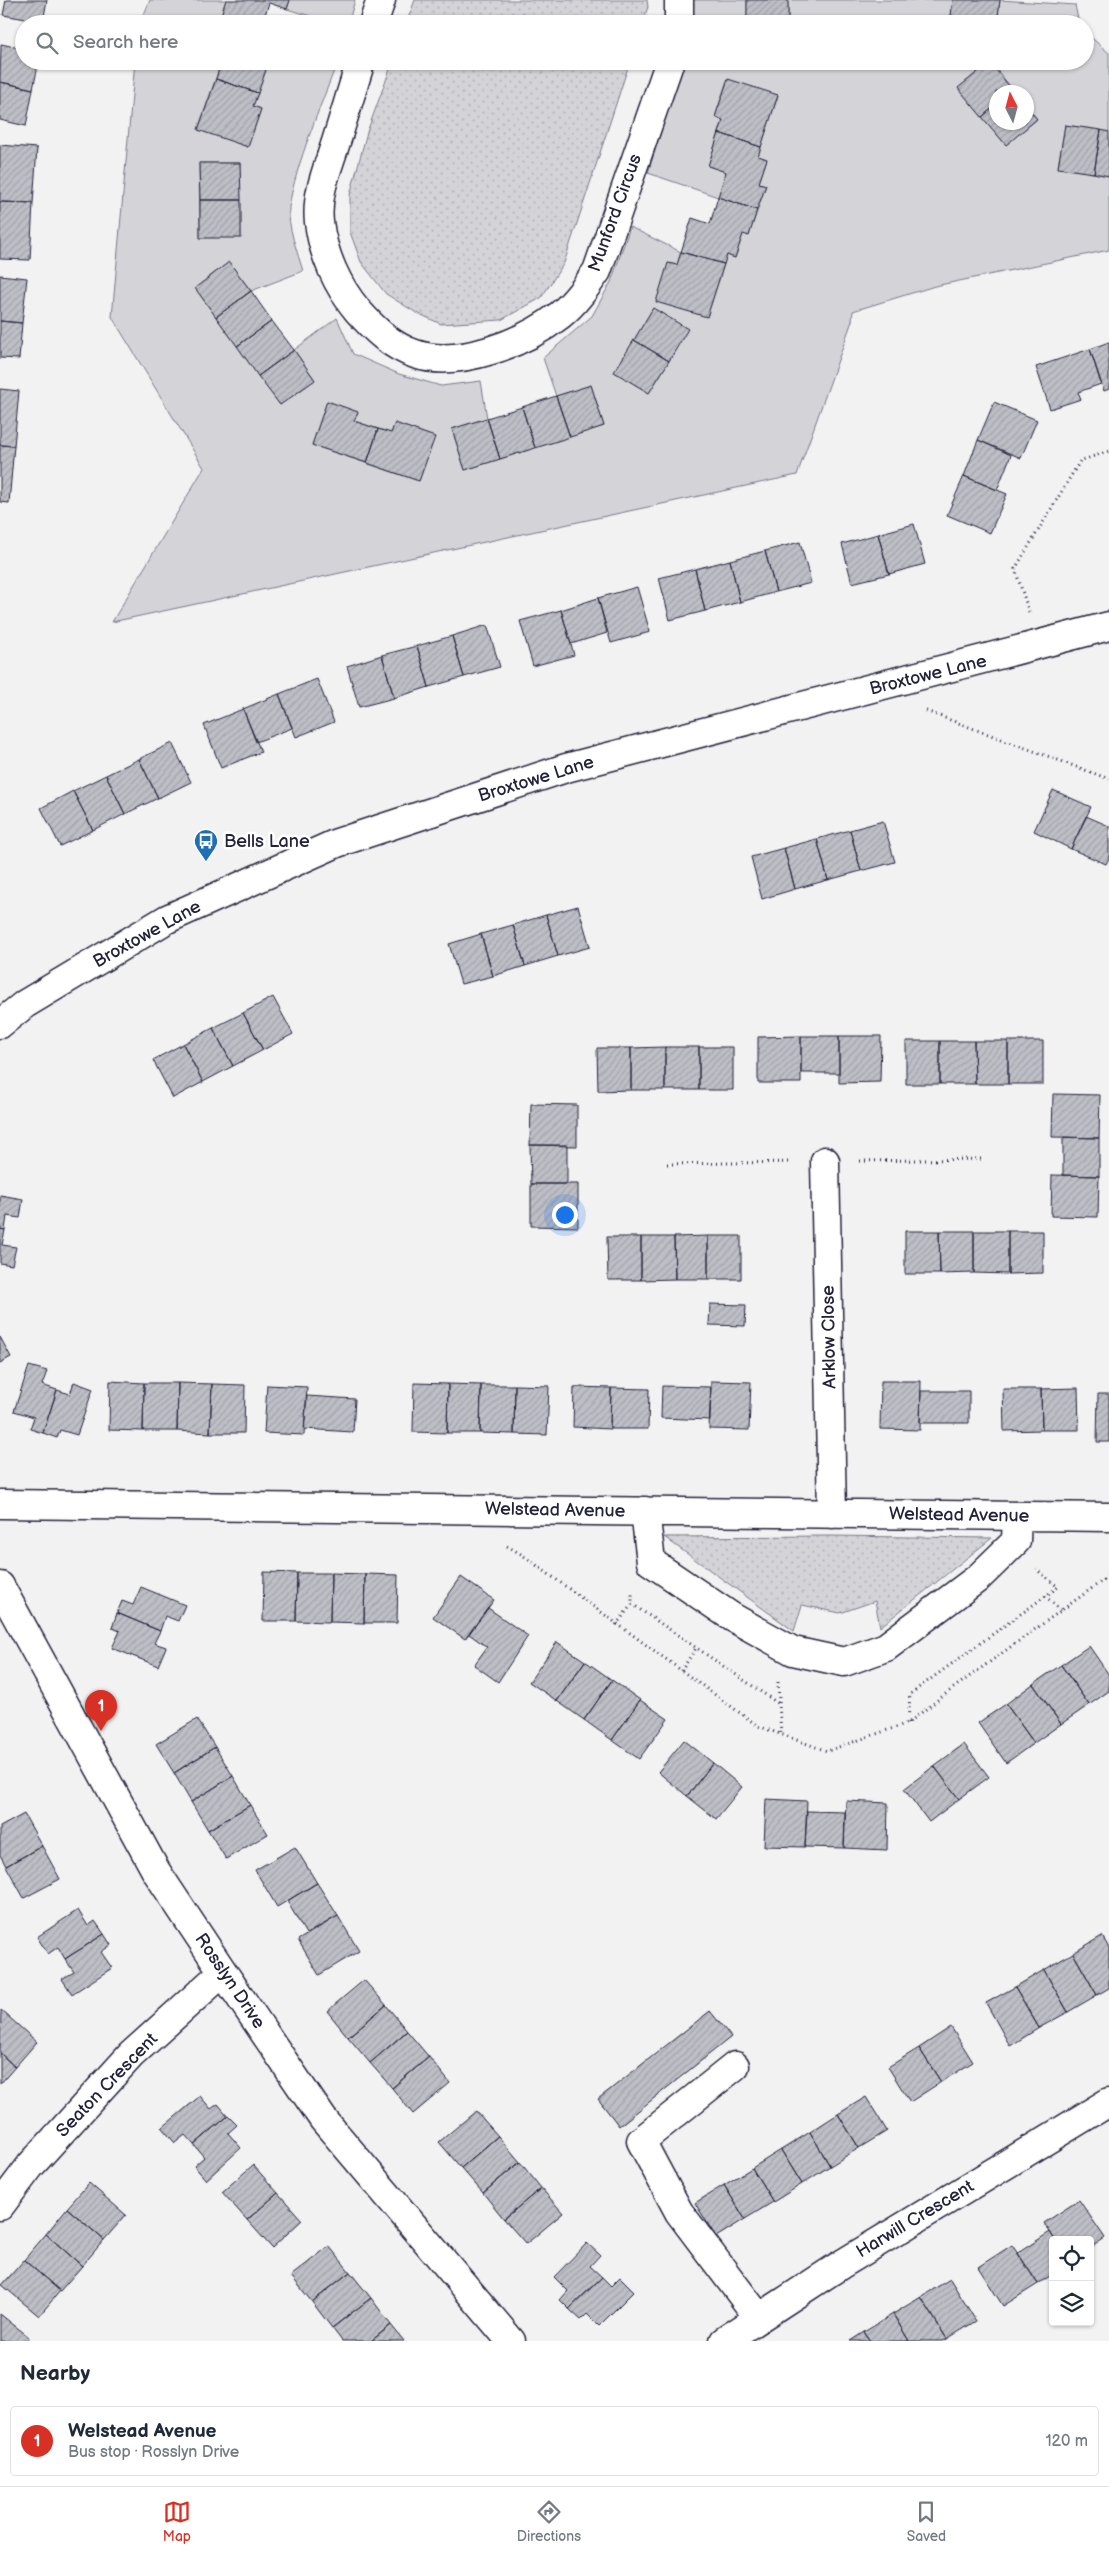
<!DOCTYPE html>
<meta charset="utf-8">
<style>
:root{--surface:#fff;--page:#f2f2f3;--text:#1f2937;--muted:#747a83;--line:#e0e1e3;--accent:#d93025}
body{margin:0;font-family:"Balsamiq Sans",sans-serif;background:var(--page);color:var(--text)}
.controls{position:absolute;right:15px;bottom:15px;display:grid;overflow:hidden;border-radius:5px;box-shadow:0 1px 4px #0004}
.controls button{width:45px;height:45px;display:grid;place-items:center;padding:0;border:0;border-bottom:1px solid var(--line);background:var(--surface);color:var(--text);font:25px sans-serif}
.compass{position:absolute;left:989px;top:85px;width:45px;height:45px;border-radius:50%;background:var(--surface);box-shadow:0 1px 4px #0004;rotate:354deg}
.you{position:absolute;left:564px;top:1214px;width:18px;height:18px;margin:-12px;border:4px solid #fff;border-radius:50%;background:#1a73e8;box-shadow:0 0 0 8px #1a73e833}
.badge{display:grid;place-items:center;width:32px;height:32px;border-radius:50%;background:var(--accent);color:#fff;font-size:16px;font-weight:700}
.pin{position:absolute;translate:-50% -41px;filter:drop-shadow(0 1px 2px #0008)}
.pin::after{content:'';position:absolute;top:26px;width:18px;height:15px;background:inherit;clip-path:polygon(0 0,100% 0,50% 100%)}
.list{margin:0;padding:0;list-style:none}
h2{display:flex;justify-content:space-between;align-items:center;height:65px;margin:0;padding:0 20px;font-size:21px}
h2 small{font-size:16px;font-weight:400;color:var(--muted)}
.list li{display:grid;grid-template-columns:32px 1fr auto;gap:15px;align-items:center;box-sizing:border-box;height:70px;margin:0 10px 10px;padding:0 10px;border:1px solid var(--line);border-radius:5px}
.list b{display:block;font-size:19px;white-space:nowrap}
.list p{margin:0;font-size:16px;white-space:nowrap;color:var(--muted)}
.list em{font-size:16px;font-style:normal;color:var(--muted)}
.icon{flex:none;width:28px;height:28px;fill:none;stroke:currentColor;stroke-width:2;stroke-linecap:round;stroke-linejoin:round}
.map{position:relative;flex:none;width:1109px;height:2341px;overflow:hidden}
.search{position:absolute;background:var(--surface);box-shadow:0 1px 4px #0004;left:15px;right:15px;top:15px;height:55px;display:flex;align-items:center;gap:12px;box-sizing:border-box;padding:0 18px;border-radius:28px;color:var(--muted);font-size:19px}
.sheet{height:145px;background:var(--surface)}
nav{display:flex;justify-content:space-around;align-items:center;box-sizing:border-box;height:70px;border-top:1px solid var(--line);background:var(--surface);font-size:14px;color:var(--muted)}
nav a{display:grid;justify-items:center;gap:2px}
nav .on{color:var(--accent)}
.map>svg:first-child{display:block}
</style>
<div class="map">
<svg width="1109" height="2341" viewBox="0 0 1109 2341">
<defs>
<pattern id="grass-dots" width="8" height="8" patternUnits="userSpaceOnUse" patternTransform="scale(1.25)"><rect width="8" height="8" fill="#d3d3d8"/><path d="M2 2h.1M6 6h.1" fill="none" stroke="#b5b5ba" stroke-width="1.8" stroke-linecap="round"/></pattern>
<pattern id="building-hatch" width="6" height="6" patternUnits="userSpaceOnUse" patternTransform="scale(1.25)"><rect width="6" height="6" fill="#bebec6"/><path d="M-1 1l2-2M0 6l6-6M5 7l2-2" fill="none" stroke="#a3a3ab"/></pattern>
</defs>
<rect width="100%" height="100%" fill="#f2f2f3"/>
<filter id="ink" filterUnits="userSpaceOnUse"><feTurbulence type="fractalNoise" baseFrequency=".02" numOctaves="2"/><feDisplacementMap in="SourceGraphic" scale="10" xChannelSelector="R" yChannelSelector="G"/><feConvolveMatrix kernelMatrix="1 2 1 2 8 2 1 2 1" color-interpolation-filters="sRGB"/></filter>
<g filter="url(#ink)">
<path fill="url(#grass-dots)" stroke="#7a7a8a" d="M415 0H647L648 7 642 24H406Z
M393 61H630L564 263 541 298 501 320 441 324 415 312 386 294 361 262 350 232V195L367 132Z
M830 1536 992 1538 880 1627 875 1601 840 1613 802 1605 794 1631 664 1537Z"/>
<path fill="#d3d3d8" stroke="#7a7a8a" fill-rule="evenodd" d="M150 0H226L218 24H140Z
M290 0H355L348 24H338L287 9Z
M693 0H747V24H692Z
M788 0H953L950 24H788Z
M1000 0 1075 5 1079 24H997Z
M1085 32 1109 53V132L1065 125 1058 167 1109 176V250L935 286 853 311 852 321 797 475 112 622 204 468 112 317 135 61H212L219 69 198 129 248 147 261 109 253 106 269 61 337 63C321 105 296 164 289 207 287 225 298 254 303 271L251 291 229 262 195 288 280 405 315 380 294 350 337 318 353 354 399 374 441 386 481 381 487 418 452 429 465 470 604 426 591 385 556 396 543 358 592 316 611 282 630 227 681 252 677 265 668 263 707 317 727 255 735 258 743 234 749 235 766 185 759 183 767 159 758 156 778 96 727 80 715 117 723 120 708 166 726 172 718 197 648 173 683 61H1085ZM990 62 1015 92H1026L1027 106 1037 119 1006 145 958 88ZM199 163H240L241 237H200ZM653 308 669 361 649 393 615 372ZM327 401 357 412 354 421 391 433 395 423 434 437 419 481 312 445Z"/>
<path fill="url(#building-hatch)" stroke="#22223b" d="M6 0H47L43 22 3 15Z
M226 0H290L287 9 269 3 262 24H246L221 15Z
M747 0H788V21L747 20Z
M953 0H1000L997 24H950Z
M221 15 246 24H218Z
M747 20 788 21V24H747Z
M1 44 24 49V61H39L33 89 0 82Z
M212 61H269L258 93 216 79 219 69 210 66Z
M990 62 1013 91 996 92V105L982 117 958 88Z
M216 79 258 93 253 106 261 109 248 147 198 130Z
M728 79 778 95 761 147 719 133 723 120 715 117Z
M0 82 33 89 26 126 0 120Z
M996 105V122H1026V106L1037 119 1006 145 982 117Z
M1065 125 1101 130 1094 173 1058 168Z
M1101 130 1109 132V176L1094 173Z
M719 133 761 147 758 156 767 159 759 183 766 185 757 210 718 197 726 172 708 166Z
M0 145 37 148 33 203 0 202Z
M199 163H240L241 200H200Z
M718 197 757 210 749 236 743 234 735 258 727 255 724 264 681 252 692 218 710 224Z
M200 200H241V238H200Z
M0 202 33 203 30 260 0 259Z
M681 252 724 264 707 317 656 302 668 263 677 265Z
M229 262 251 291 216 317 195 288Z
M0 275 27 278 22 323 0 321Z
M251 291 272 321 237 346 216 317Z
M653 308 688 329 669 361 634 340Z
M0 321 22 323 19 359 0 358Z
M272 321 294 350 258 376 237 346Z
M634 340 669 361 649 393 614 372Z
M1109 342V389L1104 391 1090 349Z
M1090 349 1101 384 1078 392 1081 399 1050 409 1036 367Z
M294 350 315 380 280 405 258 376Z
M591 385 604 426 570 437 556 396Z
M0 389 19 391 14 446 0 445Z
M556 396 570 437 535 448 522 407Z
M327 401 358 412 354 421 378 429 367 463 312 445Z
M994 402 1037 420 1021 458 978 440Z
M522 407 535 448 500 459 487 418Z
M487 418 500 459 465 470 452 429Z
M395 423 435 437 419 481 367 463 378 429 391 433Z
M978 440 1011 455 997 490 964 476Z
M0 445 14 446 9 503 0 502Z
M964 476 1007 494 990 533 947 515Z
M914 524 925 564 889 574 878 534Z
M878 534 889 574 852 583 842 544Z
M800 542 811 583 776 592 765 551Z
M765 551 776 592 740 602 730 560Z
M730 560 740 602 705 611 695 569Z
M695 569 705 611 670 620 659 578Z
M637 587 650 632 611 643 598 598Z
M598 598 607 633 571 644 561 610Z
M561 610 574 655 533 666 520 621Z
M487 625 500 667 464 677 452 636Z
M452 636 464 677 429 687 417 646Z
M417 646 429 687 394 698 382 655Z
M382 655 394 698 359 707 347 666Z
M317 679 334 722 296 737 279 694Z
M279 694 292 728 256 742 243 709Z
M243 709 261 752 221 768 204 725Z
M172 743 191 782 158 798 139 759Z
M139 759 158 798 125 814 106 775Z
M106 775 125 814 93 830 73 791Z
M1053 790 1091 807 1071 849 1034 831Z
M73 791 93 830 60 846 41 808Z
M1086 816 1109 826V858L1106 864 1071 849Z
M883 821 895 862 861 871 850 830Z
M850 830 861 871 828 880 817 839Z
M817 839 828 880 795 889 784 848Z
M784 848 795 889 762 899 751 857Z
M578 906 590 947 558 956 546 915Z
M546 915 558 956 525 966 513 925Z
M513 925 525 966 493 976 481 934Z
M481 934 493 976 461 984 449 944Z
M273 997 293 1034 263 1050 243 1013Z
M243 1013 263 1050 233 1066 213 1028Z
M213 1028 233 1066 203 1082 183 1044Z
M801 1036V1083H758V1037Z
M801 1036H839V1073H801Z
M839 1036H881L880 1082 839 1083Z
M906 1041H940V1084H906Z
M940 1041H974L975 1084H940Z
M974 1041H1008V1084H975Z
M1008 1041H1043V1084H1008Z
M183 1044 203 1082 173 1098 153 1060Z
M665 1047H699V1090H665Z
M665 1047V1090H631V1048Z
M699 1047H733V1090H699Z
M597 1048H631V1090L598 1091Z
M1053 1094 1100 1095 1099 1138 1052 1137Z
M531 1104 577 1105V1146L530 1145Z
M1063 1137 1099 1138V1176L1063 1175Z
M530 1145H567V1184H531Z
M1052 1175 1099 1176 1098 1217 1051 1216Z
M531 1184H578V1227L531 1226Z
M0 1195 23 1199 20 1218 7 1216 5 1230 0 1229Z
M0 1229 5 1230 2 1245 16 1247 12 1265 0 1263Z
M905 1231H939L940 1274H905Z
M939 1231H974V1273L940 1274Z
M974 1231H1008V1274L974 1273Z
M1008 1231H1043V1273L1008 1274Z
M708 1236H741V1279H708Z
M708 1236V1279H675L674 1237Z
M607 1237H641V1280H608Z
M641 1237H674L675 1279 641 1280Z
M710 1304 746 1305 745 1326 709 1325Z
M0 1337 11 1357 0 1363Z
M29 1366 47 1371 42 1385 57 1390 43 1433 30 1429 34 1417 14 1411Z
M110 1381 144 1383 143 1431 109 1430Z
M711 1381 751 1382 749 1430 709 1429Z
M881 1381H921L920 1430 880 1429Z
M74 1382 93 1389 77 1435 60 1430 57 1438 43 1433 57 1390 70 1394Z
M144 1383H178L177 1431H143Z
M178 1383 212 1384 210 1433 177 1431Z
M414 1383 448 1384 447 1433 413 1432Z
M212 1384 245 1385 244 1433H210Z
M448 1384 481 1385 480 1433H447Z
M267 1385 307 1387 304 1435 264 1433Z
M481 1385H515L514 1434 480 1433Z
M515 1385 549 1386 547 1435 514 1434Z
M662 1386 711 1387 710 1420 661 1418Z
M574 1387 611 1388 610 1429 573 1427Z
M611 1388 649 1389 648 1429H610Z
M1078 1388 1079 1430H1042L1041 1389Z
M1003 1389H1041L1042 1430 1004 1431Z
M921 1391H969V1423H920Z
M1098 1394H1109V1442H1097Z
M307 1396 355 1399 353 1432 304 1429Z
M264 1572 297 1573 296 1621H263Z
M297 1573H331L330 1622 296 1621Z
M331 1573 365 1574 364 1623 330 1622Z
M365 1574 398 1575 397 1623H364Z
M461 1577 494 1600 465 1639 433 1617Z
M141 1587 185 1605 178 1621 165 1616 160 1631 117 1613 122 1601 133 1605Z
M488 1608 528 1636 498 1682 474 1665 487 1647 469 1634Z
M117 1613 160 1631 154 1643 166 1647 158 1666 112 1648 120 1631 112 1628Z
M557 1642 585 1661 557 1701 529 1682Z
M1089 1646 1109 1675V1691L1089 1705 1061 1665Z
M585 1661 612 1680 584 1720 557 1701Z
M1061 1665 1089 1705 1061 1724 1033 1684Z
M612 1680 640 1700 612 1740 584 1720Z
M1033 1684 1061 1724 1034 1743 1006 1704Z
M640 1700 668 1719 639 1759 612 1740Z
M1006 1704 1034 1743 1006 1763 978 1723Z
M197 1719 215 1747 174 1773 156 1744Z
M684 1740 713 1763 687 1796 658 1772Z
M964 1744 989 1777 959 1799 934 1766Z
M215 1747 233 1776 191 1802 174 1773Z
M713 1763 742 1787 716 1819 687 1796Z
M934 1766 959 1799 929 1822 904 1789Z
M233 1776 250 1805 208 1830 191 1802Z
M766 1799 807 1801 805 1847 764 1846Z
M846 1801 888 1803 887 1850 844 1848Z
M250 1805 268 1834 226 1859 208 1830Z
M807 1811 845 1812 844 1848 805 1847Z
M24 1814 42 1846 6 1866 0 1855V1827Z
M42 1846 60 1879 24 1898 6 1866Z
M295 1847 317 1883 277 1907 255 1870Z
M317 1883 338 1916 306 1934 287 1901Z
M78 1910 88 1926 95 1921 104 1934 65 1959 58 1947 48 1954 37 1937Z
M338 1916 359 1951 319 1975 298 1940Z
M104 1934 111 1945 101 1952 112 1968 72 1994 62 1979 74 1972 65 1959Z
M1102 1936 1109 1948V1988L1097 1995 1073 1953Z
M1073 1953 1097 1995 1068 2012 1044 1970Z
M1044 1970 1068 2012 1039 2028 1015 1987Z
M364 1980 386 2005 348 2037 327 2011Z
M1015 1987 1039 2028 1010 2046 986 2003Z
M386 2005 407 2031 370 2063 348 2037Z
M1 2010 37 2042 15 2067 0 2053Z
M710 2011 731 2037 619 2126 598 2099Z
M951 2027 973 2062 941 2082 919 2048Z
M407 2031 429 2057 392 2088 370 2063Z
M919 2048 941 2082 910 2102 888 2067Z
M0 2053 15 2067 0 2084Z
M429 2057 450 2083 413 2114 392 2088Z
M200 2096 211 2109 218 2104 228 2116 194 2145 185 2135 175 2143 162 2128Z
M866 2097 887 2131 859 2148 838 2114Z
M476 2111 498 2136 461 2168 439 2142Z
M838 2114 859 2148 830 2166 810 2132Z
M228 2116 237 2125 228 2133 241 2148 206 2180 194 2166 204 2157 194 2145Z
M810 2132 830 2166 802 2184 781 2150Z
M498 2136 520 2162 483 2193 461 2168Z
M781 2150 802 2184 773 2202 752 2168Z
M520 2162 541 2188 504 2219 483 2193Z
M253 2165 278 2193 247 2220 222 2192Z
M752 2168 773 2202 745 2219 724 2185Z
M89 2183 126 2215 104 2240 67 2208Z
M724 2185 745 2219 716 2237 695 2203Z
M541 2188 563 2213 526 2244 504 2219Z
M278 2193 302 2220 272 2248 247 2220Z
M1079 2200 1105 2238 1090 2248V2240H1055L1044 2223Z
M67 2208 104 2240 82 2266 46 2234Z
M1050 2232 1055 2240H1053V2274L1038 2284 1018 2253Z
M46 2234 82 2266 60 2291 24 2260Z
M587 2243 600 2255 590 2266 602 2277 569 2309 560 2300 568 2291 554 2277Z
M1012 2245 1038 2284 1003 2306 978 2267Z
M329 2246 350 2272 312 2302 291 2276Z
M24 2260 60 2291 39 2316 2 2285Z
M350 2272 371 2298 332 2328 312 2302Z
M602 2277 611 2286 620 2277 634 2291 599 2326 587 2314 581 2320 569 2309Z
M950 2279 976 2321 947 2339 921 2297Z
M921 2297 945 2336 947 2339 943 2341H909L893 2314Z
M371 2298 391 2325 371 2341H342L332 2328Z
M0 2314 29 2337 26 2341H0Z
M893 2314 909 2341H870L864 2332Z
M391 2325 404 2341H371Z
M864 2332 870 2341H850Z"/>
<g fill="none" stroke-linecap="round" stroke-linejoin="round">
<g stroke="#22223b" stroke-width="31">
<path id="minor" d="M373 24 381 0
M679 24V0
M361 61C352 89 344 117 335 145 327 170 316 195 319 222 323 254 337 286 358 311 374 329 391 346 415 354 458 369 526 342 560 315 575 303 586 287 597 271L670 61
M825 1161 832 1514
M0 1504 1109 1517
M645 1511 651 1562 732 1617 793 1651 844 1662 886 1647 978 1578 1016 1541 1017 1516
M0 1586 156 1871 223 1972 323 2119 511 2341
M735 2066 641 2141 679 2212 759 2318
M0 2206 31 2165 131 2055 223 1972
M724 2341 842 2264 1109 2102"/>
</g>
<g stroke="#22223b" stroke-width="31">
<path id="major" d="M0 1024 25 1004 167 919 337 843 566 768 1109 626"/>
</g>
<path stroke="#22223b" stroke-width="3" stroke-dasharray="1 4" stroke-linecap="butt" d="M1029 612 1015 569 1080 461 1109 451
M926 711 1109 779
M860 1161 981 1159
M667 1164 792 1162
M507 1546 521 1554 758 1726 827 1751 908 1723 948 1692 1109 1576
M1045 1596 1061 1610
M632 1604 779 1704
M616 1625 632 1604V1591
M681 1671 696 1648
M778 1682 781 1735
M908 1723 910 1694 1058 1587 1036 1569"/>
<use href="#minor" stroke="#fff" stroke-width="28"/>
<use href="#major" stroke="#fff" stroke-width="28"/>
</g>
</g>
<defs>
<g id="bus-pin" transform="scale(1.25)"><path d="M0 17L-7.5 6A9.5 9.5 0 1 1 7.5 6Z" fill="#1f6fb2" stroke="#fff"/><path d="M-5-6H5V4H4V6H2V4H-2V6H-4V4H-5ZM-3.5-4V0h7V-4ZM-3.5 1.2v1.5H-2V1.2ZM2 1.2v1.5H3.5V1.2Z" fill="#fff"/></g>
</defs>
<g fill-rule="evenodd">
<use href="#bus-pin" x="206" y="841"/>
</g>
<g text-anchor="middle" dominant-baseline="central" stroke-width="5" stroke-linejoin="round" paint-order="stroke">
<g font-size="18" fill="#22223b" stroke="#fff">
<text transform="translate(615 213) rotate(-70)">Munford Circus</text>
<text transform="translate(928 675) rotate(-14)">Broxtowe Lane</text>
<text transform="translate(536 779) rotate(-17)">Broxtowe Lane</text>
<text transform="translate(147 934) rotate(-29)">Broxtowe Lane</text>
<text transform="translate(829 1337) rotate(-91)">Arklow Close</text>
<text transform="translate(555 1510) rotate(1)">Welstead Avenue</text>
<text transform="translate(959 1515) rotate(1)">Welstead Avenue</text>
<text transform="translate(230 1981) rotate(56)">Rosslyn Drive</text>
<text transform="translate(107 2085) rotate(-46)">Seaton Crescent</text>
<text transform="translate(915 2219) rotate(-31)">Harwill Crescent</text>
</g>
<g font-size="18" fill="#22223b" stroke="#fff" text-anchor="start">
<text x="224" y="841">Bells Lane</text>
</g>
</g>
</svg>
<div class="controls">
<button><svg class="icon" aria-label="locate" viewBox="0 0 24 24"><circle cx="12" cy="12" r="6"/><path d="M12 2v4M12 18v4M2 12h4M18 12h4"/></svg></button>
<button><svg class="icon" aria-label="layers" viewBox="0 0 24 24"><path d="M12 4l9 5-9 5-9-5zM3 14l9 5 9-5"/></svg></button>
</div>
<svg class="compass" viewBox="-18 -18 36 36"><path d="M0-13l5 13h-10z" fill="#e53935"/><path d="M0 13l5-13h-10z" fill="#747a83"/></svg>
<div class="you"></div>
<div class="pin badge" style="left:101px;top:1731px">1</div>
<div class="search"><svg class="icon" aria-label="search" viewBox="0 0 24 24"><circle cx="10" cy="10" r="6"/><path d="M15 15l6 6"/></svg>Search here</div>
</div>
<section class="sheet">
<h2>Nearby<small></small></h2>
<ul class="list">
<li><span class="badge">1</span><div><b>Welstead Avenue</b><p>Bus stop · Rosslyn Drive</p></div><em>120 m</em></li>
</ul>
</section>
<nav>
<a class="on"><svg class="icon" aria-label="map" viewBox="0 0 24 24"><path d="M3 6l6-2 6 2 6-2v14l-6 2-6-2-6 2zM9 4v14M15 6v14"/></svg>Map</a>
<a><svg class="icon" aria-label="directions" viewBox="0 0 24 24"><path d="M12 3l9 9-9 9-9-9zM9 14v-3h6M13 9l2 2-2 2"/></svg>Directions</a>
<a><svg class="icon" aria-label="saved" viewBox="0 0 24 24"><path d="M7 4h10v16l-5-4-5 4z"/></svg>Saved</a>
</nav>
